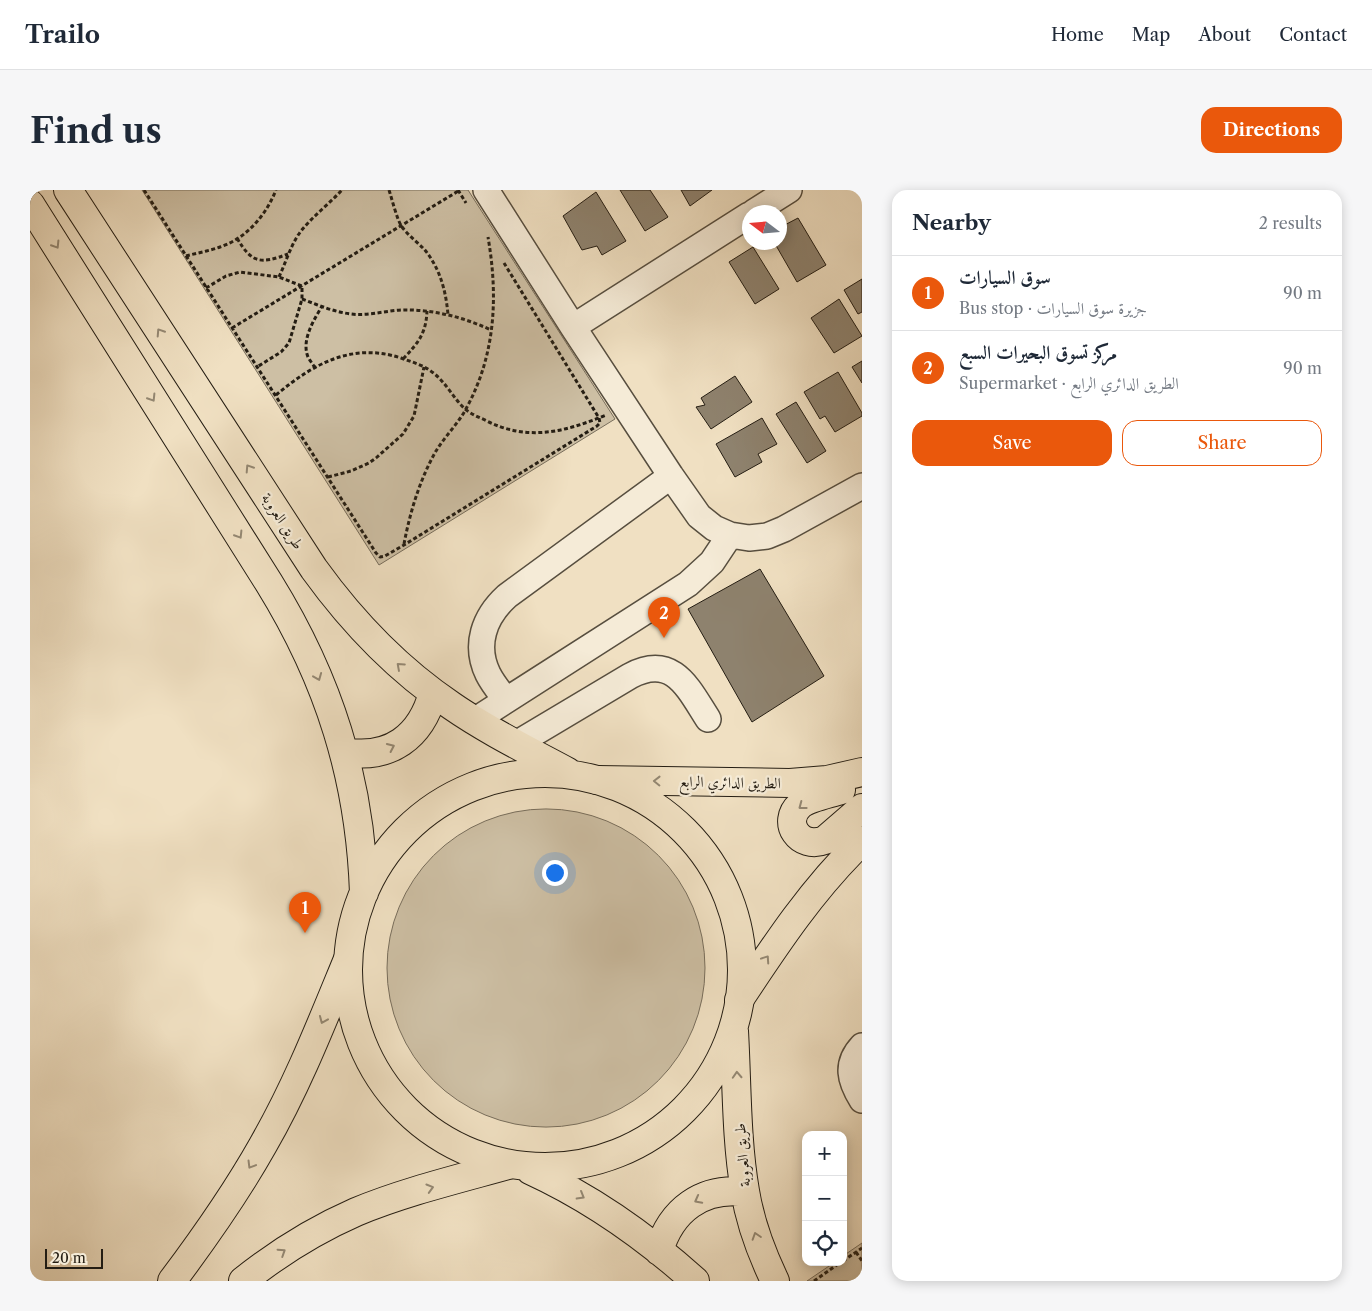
<!DOCTYPE html>
<meta charset="utf-8">
<style>
:root{--surface:#fff;--page:#f6f6f7;--text:#1f2937;--muted:#747a83;--line:#e0e1e3;--accent:#ea580c}
body{margin:0;font-family:"Libre Caslon Text",Amiri,serif;background:var(--page);color:var(--text)}
.controls{position:absolute;right:15px;bottom:15px;display:grid;overflow:hidden;border-radius:10px;box-shadow:0 2px 12px #0003}
.controls button{width:45px;height:45px;display:grid;place-items:center;padding:0;border:0;border-bottom:1px solid var(--line);background:var(--surface);color:var(--text);font:25px sans-serif}
.compass{position:absolute;left:712px;top:15px;width:45px;height:45px;border-radius:50%;background:var(--surface);box-shadow:0 2px 12px #0003;rotate:286deg}
.scale{position:absolute;left:15px;bottom:12px;width:58px;box-sizing:border-box;padding-left:5px;border:2px solid #241d13;border-top:0;font-size:14px;line-height:18px;white-space:nowrap;color:#241d13;-webkit-text-stroke:4px #f5ebd7;paint-order:stroke}
.you{position:absolute;left:524px;top:682px;width:18px;height:18px;margin:-12px;border:4px solid #fff;border-radius:50%;background:#1a73e8;box-shadow:0 0 0 8px #1a73e833}
.badge{display:grid;place-items:center;width:32px;height:32px;border-radius:50%;background:var(--accent);color:#fff;font-size:16px;font-weight:700}
.pin{position:absolute;translate:-50% -41px;filter:drop-shadow(0 1px 2px #0008)}
.pin::after{content:'';position:absolute;top:26px;width:18px;height:15px;background:inherit;clip-path:polygon(0 0,100% 0,50% 100%)}
.list{margin:0;padding:0;list-style:none}
h2{display:flex;justify-content:space-between;align-items:center;height:65px;margin:0;padding:0 20px;font-size:21px}
h2 small{font-size:16px;font-weight:400;color:var(--muted)}
.list li{display:grid;grid-template-columns:32px 1fr auto;gap:15px;align-items:center;box-sizing:border-box;height:75px;padding:0 20px;border-top:1px solid var(--line)}
.list b{display:block;font-size:19px;white-space:nowrap}
.list p{margin:0;font-size:16px;white-space:nowrap;color:var(--muted)}
.list em{font-size:16px;font-style:normal;color:var(--muted)}
.actions{display:flex;gap:10px;padding:15px 20px}
.actions a{flex:1;padding:11px 0;border:1px solid var(--accent);border-radius:15px;text-align:center;font-size:18px;color:var(--accent)}
.actions .main{background:var(--accent);color:#fff}
.icon{flex:none;width:28px;height:28px;fill:none;stroke:currentColor;stroke-width:2;stroke-linecap:round;stroke-linejoin:round}
.map{position:relative;flex:none;width:832px;height:1091px;overflow:hidden;border-radius:15px}
header{display:flex;align-items:center;gap:30px;box-sizing:border-box;height:70px;padding:0 25px;background:var(--surface);border-bottom:1px solid var(--line)}
header strong{font-size:24px}
nav{display:flex;gap:28px;margin-inline-start:auto;font-size:18px}
.intro{display:flex;align-items:center;justify-content:space-between;box-sizing:border-box;height:120px;padding:0 30px}
h1{margin:0;font-size:35px}
.button{padding:12px 22px;border-radius:15px;background:var(--accent);color:#fff;font-size:18px;font-weight:700}
main{display:flex;gap:30px;padding:0 30px}
aside{flex:1;background:var(--surface);border-radius:15px;box-shadow:0 2px 12px #0003}
.map>svg:first-child{display:block}
</style>
<header>
<strong>Trailo</strong>
<nav><a>Home</a><a>Map</a><a>About</a><a>Contact</a></nav>
</header>
<div class="intro"><h1>Find us</h1><a class="button">Directions</a></div>
<main>
<div class="map">
<svg width="832" height="1091" viewBox="0 0 832 1091">
<rect width="100%" height="100%" fill="#f0e0c2"/>
<filter id="stains"><feTurbulence type="fractalNoise" baseFrequency=".004" numOctaves="4"/><feColorMatrix values="0 0 0 0 .2 0 0 0 0 .09 0 0 0 0 .02 0 0 0 .5 -.17"/></filter>
<radialGradient id="worn" r=".72"><stop offset=".6" stop-color="#630" stop-opacity="0"/><stop offset="1" stop-color="#630" stop-opacity=".3"/></radialGradient>
<path fill="#cdbfa4" stroke="#786e5c" d="M112 0H438L585 229 349 375Z
M357 778a159 159 0 1 1 318 0a159 159 0 1 1-318 0Z
M832 1053V1091H777L805 1072H813V1066Z"/>
<path fill="#8e826e" stroke="#241d13" d="M590 0H620L638 27 615 41Z
M651 0H682L660 16Z
M566 2 596 51 572 65 567 56 552 60 533 26Z
M768 28 796 75 767 92 744 52H749V38Z
M723 57 749 99 725 114 699 72Z
M832 89V122L828 124 814 100Z
M809 109 832 146 804 163 781 128Z
M832 171V193L822 177Z
M808 182 832 223V226L805 242 795 226 790 229 774 202Z
M705 186 722 212 681 239 666 217 675 215 671 208Z
M766 212 796 261 777 273 746 224Z
M732 228 747 254 728 264 732 272 705 287 686 254Z
M730 379 794 486 722 532 658 419Z"/>
<g fill="none" stroke-linecap="round" stroke-linejoin="round">
<g stroke="#574e3f" stroke-width="28">
<path id="minor" d="M456 0 543 137 641 286 669 326 684 338 700 345 719 348 737 346 754 339 832 296
M724 22 759 0
M543 137 719 25
M476 510C470 502 463 494 458 484 444 455 454 427 477 406L641 286
M444 531 658 394 682 372 700 345
M486 554 600 486C643 463 658 498 678 529
M832 856C815 874 820 891 832 910"/>
</g>
<g stroke="#241d13" stroke-width="30">
<path id="major" d="M567 590 760 593 797 590 832 582
M811 600C799 604 778 608 770 615 751 632 769 660 795 650L832 618
M709 810C746 754 783 698 832 651
M142 1091C175 1047 206 1003 233 955 267 896 292 832 318 769
M213 1091C248 1063 285 1040 326 1022 374 1002 428 989 478 975"/>
</g>
<g stroke="#241d13" stroke-width="30">
<path id="highway" d="M38 0 284 379C323 433 367 479 422 516 458 541 499 561 538 582
M0 14 239 393C299 490 330 588 334 703
M314 562C360 570 391 547 403 503
M318 780a197 197 0 1 1 394 0a197 197 0 1 1-394 0Z
M704 841C707 893 706 949 715 1001 720 1032 731 1062 745 1091
M500 980C561 1008 615 1046 665 1091
M629 1061C641 1020 672 997 715 1002"/>
</g>
<path stroke="#241d13" stroke-width="3" stroke-dasharray="4 2.5" stroke-linecap="butt" d="M114 0 346 363 350 367 355 366 374 355 567 236 570 233 569 228 474 73
M359 0C362 9 367 30 372 37 378 45 387 52 394 59 410 78 416 101 418 125
M428 0 436 13
M207 48C222 74 231 74 258 64
M156 66C167 63 179 61 190 57 217 48 236 25 246 0
M249 87C256 72 261 54 271 41 283 26 299 14 312 0
M176 98 196 86 210 82 249 87 272 96V109L259 153 251 162 227 177
M272 109C288 115 304 122 321 124 338 126 354 121 371 120 402 119 433 127 461 140
M202 138 430 0
M373 169C388 153 396 144 397 121
M285 178C283 174 280 171 278 167 271 150 284 130 292 116
M246 205C283 174 322 152 371 168 382 172 393 175 402 182 416 192 423 208 435 219 441 224 448 227 455 230 497 252 535 242 576 225
M298 287 321 281 339 273 346 268 373 244 384 226 394 177
M374 354C380 322 390 289 406 261 415 246 429 233 437 217 466 163 468 105 458 47
M826 1062 832 1071
M813 1071 832 1058
M784 1091 811 1072"/>
<use href="#minor" stroke="#f5ebd7" stroke-width="25"/>
<use href="#major" stroke="#f0e0c2" stroke-width="28"/>
<use href="#highway" stroke="#f0e0c2" stroke-width="28"/>
</g>
<defs><path id="oneway-chevron" d="M-2-3.5L2.5 0L-2 3.5" fill="none" stroke-width="1.6" stroke-linecap="round" stroke-linejoin="round" transform="scale(1.25)"/></defs>
<g stroke="#948873">
<use href="#oneway-chevron" transform="translate(26 55) rotate(58)"/>
<use href="#oneway-chevron" transform="translate(130 142) rotate(-123)"/>
<use href="#oneway-chevron" transform="translate(122 208) rotate(58)"/>
<use href="#oneway-chevron" transform="translate(219 278) rotate(-123)"/>
<use href="#oneway-chevron" transform="translate(209 345) rotate(58)"/>
<use href="#oneway-chevron" transform="translate(370 476) rotate(-138)"/>
<use href="#oneway-chevron" transform="translate(288 487) rotate(68)"/>
<use href="#oneway-chevron" transform="translate(361 557) rotate(-25)"/>
<use href="#oneway-chevron" transform="translate(627 591) rotate(-179)"/>
<use href="#oneway-chevron" transform="translate(772 616) rotate(143)"/>
<use href="#oneway-chevron" transform="translate(736 769) rotate(-56)"/>
<use href="#oneway-chevron" transform="translate(293 830) rotate(113)"/>
<use href="#oneway-chevron" transform="translate(707 885) rotate(-93)"/>
<use href="#oneway-chevron" transform="translate(221 975) rotate(121)"/>
<use href="#oneway-chevron" transform="translate(400 998) rotate(-16)"/>
<use href="#oneway-chevron" transform="translate(551 1006) rotate(30)"/>
<use href="#oneway-chevron" transform="translate(668 1010) rotate(152)"/>
<use href="#oneway-chevron" transform="translate(726 1046) rotate(-108)"/>
<use href="#oneway-chevron" transform="translate(252 1062) rotate(-33)"/>
</g>
<g text-anchor="middle" dominant-baseline="central" stroke-width="4.5" stroke-linejoin="round" paint-order="stroke">
<g font-size="15" fill="#241d13" stroke="#f5ebd7">
<text transform="translate(253 331) rotate(57)">طريق العروبة</text>
<text transform="translate(700 592) rotate(1)">الطريق الدائري الرابع</text>
<text transform="translate(712 965) rotate(-95)">طريق العروبة</text>
</g>
</g>
<rect width="100%" height="100%" filter="url(#stains)"/>
<rect width="100%" height="100%" fill="url(#worn)"/>
</svg>
<div class="controls">
<button>+</button>
<button>−</button>
<button><svg class="icon" aria-label="locate" viewBox="0 0 24 24"><circle cx="12" cy="12" r="6"/><path d="M12 2v4M12 18v4M2 12h4M18 12h4"/></svg></button>
</div>
<svg class="compass" viewBox="-18 -18 36 36"><path d="M0-13l5 13h-10z" fill="#e53935"/><path d="M0 13l5-13h-10z" fill="#747a83"/></svg>
<div class="scale">20 m</div>
<div class="you"></div>
<div class="pin badge" style="left:275px;top:743px">1</div>
<div class="pin badge" style="left:634px;top:448px">2</div>
</div>
<aside>
<h2>Nearby<small>2 results</small></h2>
<ul class="list">
<li><span class="badge">1</span><div><b>سوق السيارات</b><p>Bus stop · جزيرة سوق السيارات</p></div><em>90 m</em></li>
<li><span class="badge">2</span><div><b>مركز تسوق البحيرات السبع</b><p>Supermarket · الطريق الدائري الرابع</p></div><em>90 m</em></li>
</ul>
<div class="actions"><a class="main">Save</a><a>Share</a></div>
</aside>
</main>
